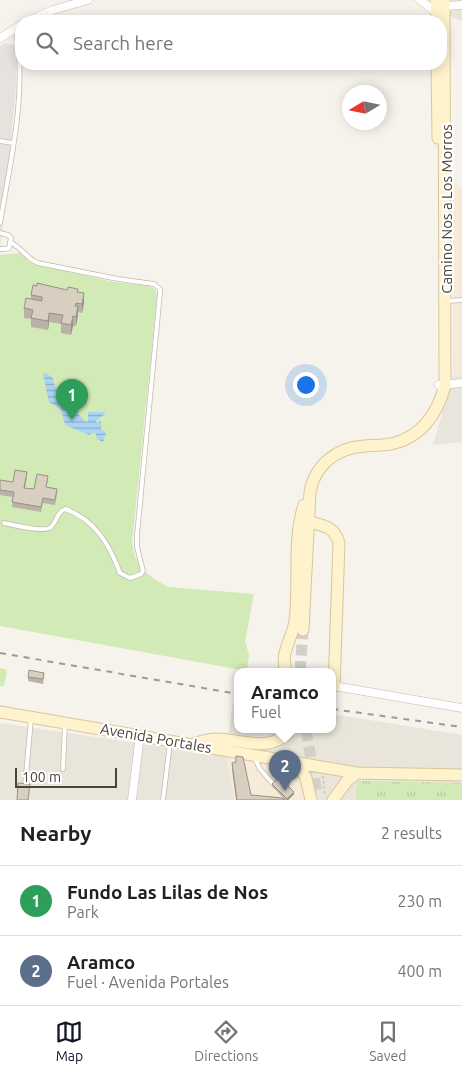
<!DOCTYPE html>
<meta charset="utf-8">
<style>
:root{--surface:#fff;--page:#f2f2f2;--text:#202124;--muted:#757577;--line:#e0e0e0;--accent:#111827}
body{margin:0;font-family:Ubuntu,sans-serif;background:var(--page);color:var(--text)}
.compass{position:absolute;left:342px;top:85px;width:45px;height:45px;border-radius:50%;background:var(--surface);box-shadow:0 2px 12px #0003;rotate:260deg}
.scale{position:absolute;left:15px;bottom:12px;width:102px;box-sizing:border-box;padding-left:5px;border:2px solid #4b4439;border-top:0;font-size:14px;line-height:18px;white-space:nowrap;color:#4b4439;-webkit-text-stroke:4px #fff;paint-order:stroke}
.you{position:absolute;left:305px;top:384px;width:18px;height:18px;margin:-12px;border:4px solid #fff;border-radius:50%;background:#1a73e8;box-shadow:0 0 0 8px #1a73e833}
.badge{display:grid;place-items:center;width:32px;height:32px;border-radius:50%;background:var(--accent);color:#fff;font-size:16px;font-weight:700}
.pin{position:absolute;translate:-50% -41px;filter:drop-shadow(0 1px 2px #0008)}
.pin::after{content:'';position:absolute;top:26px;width:18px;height:15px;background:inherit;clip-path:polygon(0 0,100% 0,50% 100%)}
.popup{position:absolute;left:234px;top:668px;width:102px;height:65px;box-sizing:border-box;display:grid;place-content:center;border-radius:10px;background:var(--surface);filter:drop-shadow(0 1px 4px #0005);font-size:16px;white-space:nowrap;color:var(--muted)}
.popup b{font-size:19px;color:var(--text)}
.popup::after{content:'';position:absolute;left:50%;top:100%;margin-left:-10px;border:10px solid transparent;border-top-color:var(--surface)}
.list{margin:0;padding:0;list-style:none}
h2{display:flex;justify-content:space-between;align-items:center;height:65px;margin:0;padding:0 20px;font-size:21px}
h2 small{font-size:16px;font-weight:400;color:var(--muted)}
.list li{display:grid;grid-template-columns:32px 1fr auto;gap:15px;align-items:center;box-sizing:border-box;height:70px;padding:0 20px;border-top:1px solid var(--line)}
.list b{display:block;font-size:19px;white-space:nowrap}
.list p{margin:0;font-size:16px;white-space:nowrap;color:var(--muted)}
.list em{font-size:16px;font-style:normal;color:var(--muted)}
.icon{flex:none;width:28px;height:28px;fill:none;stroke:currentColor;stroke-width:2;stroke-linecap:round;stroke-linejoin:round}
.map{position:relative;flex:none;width:462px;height:800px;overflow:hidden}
.search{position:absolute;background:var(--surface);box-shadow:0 2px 12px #0003;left:15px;right:15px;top:15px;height:55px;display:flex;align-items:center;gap:12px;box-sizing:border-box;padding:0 18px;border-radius:20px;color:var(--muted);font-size:19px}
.sheet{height:205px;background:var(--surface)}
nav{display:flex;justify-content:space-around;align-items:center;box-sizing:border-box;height:70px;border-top:1px solid var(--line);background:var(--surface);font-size:14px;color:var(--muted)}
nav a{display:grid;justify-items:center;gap:2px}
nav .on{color:var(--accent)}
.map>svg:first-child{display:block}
</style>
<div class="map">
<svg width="462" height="800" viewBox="0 0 462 800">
<defs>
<pattern id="grass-tufts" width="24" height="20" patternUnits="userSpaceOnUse" patternTransform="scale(1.25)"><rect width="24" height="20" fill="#d2eab5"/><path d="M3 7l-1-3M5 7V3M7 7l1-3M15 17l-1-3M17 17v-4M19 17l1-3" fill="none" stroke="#b6ca9c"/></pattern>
<pattern id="water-rules" width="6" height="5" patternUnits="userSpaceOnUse" patternTransform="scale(1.25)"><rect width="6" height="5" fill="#a9d4f2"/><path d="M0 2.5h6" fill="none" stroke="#8caec5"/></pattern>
</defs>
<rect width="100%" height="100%" fill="#f6f3ec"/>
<path fill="#eae5da" d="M448 0H462V21L448 16Z
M462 375V442L433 445 453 376Z
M233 704H237L238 730H332L333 714 462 735V800H0V723L225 756Z"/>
<path fill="#f7ead8" d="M453 183 462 188V375L453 376Z
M226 756 298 772 302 776 306 800H234Z"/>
<path fill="#e6e2dd" d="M5 43 16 46V87L0 251V46Z"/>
<path fill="url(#grass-tufts)" d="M357 781 462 783V800H356Z"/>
<path fill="#d2eab5" d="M21 253 29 262 37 265 114 282 149 286 155 289 157 296 132 544C134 549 134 556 137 560 143 573 157 581 169 587L254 594 245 641 249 655 247 671 0 626V255Z
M0 668 7 670 4 686H0Z"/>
<path fill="url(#water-rules)" d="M46 373 53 378 55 387C68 393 79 399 79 415L86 422 88 421V412H105V414L96 421 97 423 101 421V429L106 433 103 442 97 439 95 432 89 435 65 425 61 409 49 402 43 374Z"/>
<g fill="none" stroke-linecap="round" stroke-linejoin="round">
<path stroke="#d4d0c8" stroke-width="11" stroke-dasharray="11 5.5" stroke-linecap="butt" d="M300 672 303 630
M306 730 317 794"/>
<g stroke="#c2bbae" stroke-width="5.5">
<path id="service" d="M0 141 13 143
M0 223C11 159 27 93 16 29
M0 233 8 235 11 238 9 248 6 249H0
M447 301 462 300
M4 523C13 525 46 533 51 527 57 521 57 512 65 509 95 519 110 546 120 573L130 578 141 574 143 571 137 547V535L160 293V289L154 284 118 279 38 263C27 259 22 248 10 242
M254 757 260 769 275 786
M63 769 65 724
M281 785 296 765
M25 786 31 719
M163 800 170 743"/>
</g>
<g stroke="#c2bbae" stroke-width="9">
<path id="minor" d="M420 0 437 13
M445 6 462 5
M28 21 53 10 88 0
M0 38 21 25
M439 385 462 383
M334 686 462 708
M132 800 140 735"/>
</g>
<g stroke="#d6c79b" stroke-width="13">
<path id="secondary" d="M436 0 437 21
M437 64 438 138
M309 522C323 525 335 527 339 543L334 686 332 685
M303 630 310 492C315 465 336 448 364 446 374 445 385 446 395 443 423 435 438 412 445 385L444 0
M287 672C278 656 293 637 295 621 300 583 292 542 304 505
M0 712 357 773 462 775
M196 743C203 741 209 739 216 739 241 739 267 753 288 733
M297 763 306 778 311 800
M333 800 347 781 357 773"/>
</g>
<path stroke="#c4b79f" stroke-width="1" stroke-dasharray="2.5 2.5" stroke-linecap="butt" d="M323 776 325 795"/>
<use href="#service" stroke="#fff" stroke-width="4"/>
<use href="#minor" stroke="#fff" stroke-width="8"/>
<use href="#secondary" stroke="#fff3cd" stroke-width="11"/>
<path stroke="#9a9a9a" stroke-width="2" stroke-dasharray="6 6" stroke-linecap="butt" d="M0 653 238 694
M332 709 462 727"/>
</g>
<path fill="#bab2a6" d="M67 290 78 292 84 303 82 313 78 312 76 326H73L71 335 61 333V324L49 322 48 330 31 327V319L24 318V308L31 299V295Z
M27 477 25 488 34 489 48 480 46 487 57 494 55 505 43 503 41 512 12 507 13 497 0 495V480L13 482Z
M28 677H44L43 684 28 681Z
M232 763 251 795 285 800H236L232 770Z
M272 784 294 794 288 800H285L272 786Z"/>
<path fill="#979187" d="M84 293V303L82 313V304Z
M78 306V315L76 326V317Z
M49 313V322L48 330V321Z
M73 316V326L71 335V325Z
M294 792V794L288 800H287V799Z"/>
<path fill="#d8cfc1" stroke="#979187" d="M37 283 67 290 68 287 78 289 77 292 84 293 82 304 76 303 75 306H78L76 317 73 316 71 325 61 323 63 315 49 313 48 321 31 318 33 310 24 308 26 298 42 301V297L31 295 33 285 37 286Z
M15 470 27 472 24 488 34 489 37 474 48 476 46 487 57 489 55 500 43 498 41 507 12 502 14 492 0 490V480L13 482Z
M29 670 44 673 43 679 28 677Z
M236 756 243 757 251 795 282 798 285 800H237L232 763 236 762Z
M279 777 294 792 287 799 272 784Z
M18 783 30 784 28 800H17Z"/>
<g text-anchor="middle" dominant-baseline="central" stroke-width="4.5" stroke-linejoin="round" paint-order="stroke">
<g font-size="15" fill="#4b4439" stroke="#fff">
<text transform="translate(446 209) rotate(-90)">Camino Nos a Los Morros</text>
<text transform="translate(156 738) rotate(10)">Avenida Portales</text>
</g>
</g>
</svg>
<svg class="compass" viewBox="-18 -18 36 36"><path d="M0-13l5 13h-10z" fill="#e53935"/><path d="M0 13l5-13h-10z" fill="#757577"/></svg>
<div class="scale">100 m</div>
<div class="you"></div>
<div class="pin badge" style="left:72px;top:420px;background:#2e9e5b">1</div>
<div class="pin badge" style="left:285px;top:791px;background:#5c6f8a">2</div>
<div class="popup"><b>Aramco</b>Fuel</div>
<div class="search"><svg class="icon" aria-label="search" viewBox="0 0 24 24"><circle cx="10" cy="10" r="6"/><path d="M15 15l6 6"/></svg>Search here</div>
</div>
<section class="sheet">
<h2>Nearby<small>2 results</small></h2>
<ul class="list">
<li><span class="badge" style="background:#2e9e5b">1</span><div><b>Fundo Las Lilas de Nos</b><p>Park</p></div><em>230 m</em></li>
<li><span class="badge" style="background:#5c6f8a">2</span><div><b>Aramco</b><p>Fuel · Avenida Portales</p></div><em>400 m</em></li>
</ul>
</section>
<nav>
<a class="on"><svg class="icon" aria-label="map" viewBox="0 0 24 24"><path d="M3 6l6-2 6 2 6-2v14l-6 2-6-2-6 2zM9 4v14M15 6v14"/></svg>Map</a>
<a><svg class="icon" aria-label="directions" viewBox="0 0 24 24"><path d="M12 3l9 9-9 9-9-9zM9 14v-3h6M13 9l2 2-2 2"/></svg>Directions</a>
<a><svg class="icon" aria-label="saved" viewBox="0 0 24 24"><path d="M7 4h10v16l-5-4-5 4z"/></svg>Saved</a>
</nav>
